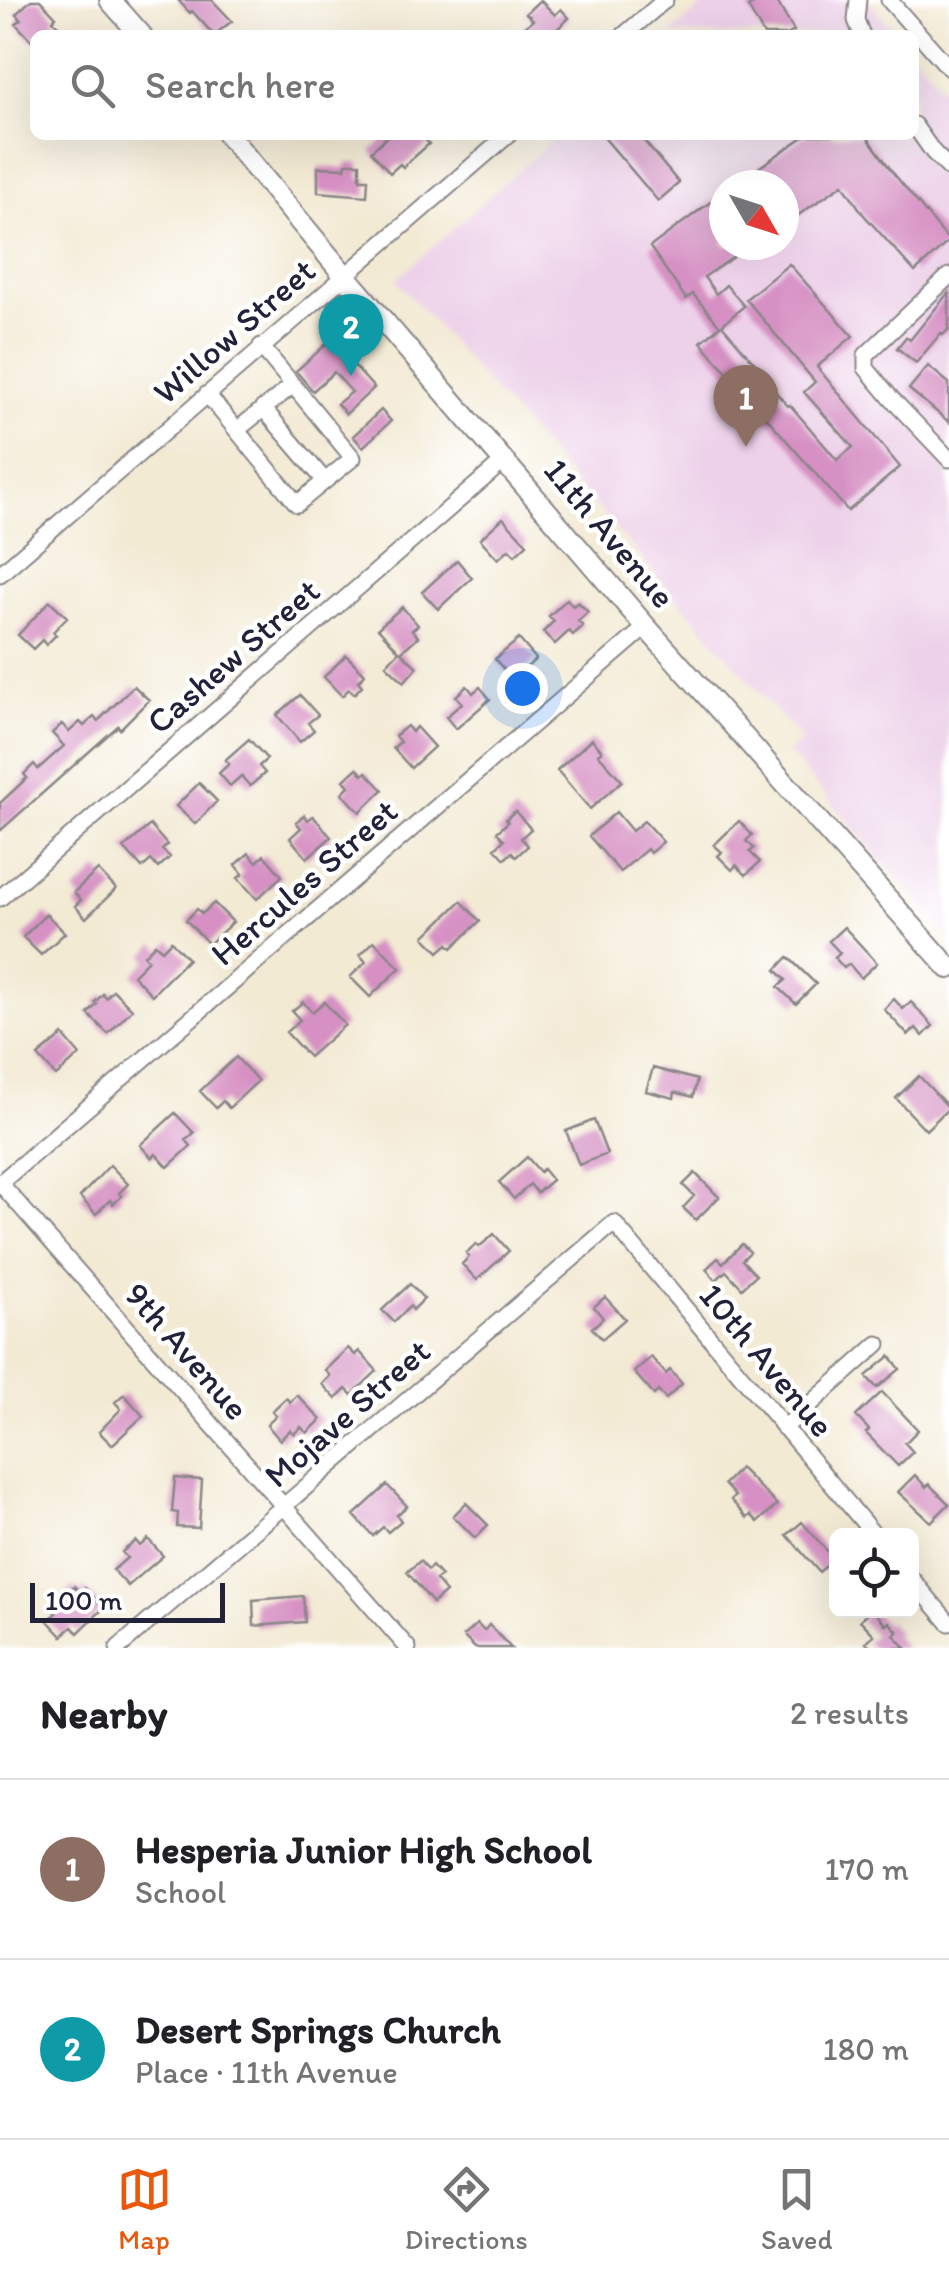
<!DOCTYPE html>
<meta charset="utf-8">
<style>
:root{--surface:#fff;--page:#f6f6f6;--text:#202124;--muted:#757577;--line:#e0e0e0;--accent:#ea580c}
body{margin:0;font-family:Itim,sans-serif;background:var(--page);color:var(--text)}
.controls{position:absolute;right:30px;bottom:30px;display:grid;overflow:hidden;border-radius:15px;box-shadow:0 10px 40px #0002}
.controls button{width:90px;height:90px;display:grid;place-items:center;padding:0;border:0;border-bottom:2px solid var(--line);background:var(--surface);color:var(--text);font:50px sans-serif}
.compass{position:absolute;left:709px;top:170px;width:90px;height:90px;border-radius:50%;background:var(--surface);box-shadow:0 10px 40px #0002;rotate:129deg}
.scale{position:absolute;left:30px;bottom:25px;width:195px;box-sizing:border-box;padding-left:10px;border:5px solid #22223b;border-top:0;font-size:28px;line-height:35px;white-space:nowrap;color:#22223b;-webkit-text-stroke:8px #fff;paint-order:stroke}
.you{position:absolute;left:522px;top:688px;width:35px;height:35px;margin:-25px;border:8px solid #fff;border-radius:50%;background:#1a73e8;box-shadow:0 0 0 15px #1a73e833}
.badge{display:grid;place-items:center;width:65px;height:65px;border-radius:50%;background:var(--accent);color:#fff;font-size:32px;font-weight:700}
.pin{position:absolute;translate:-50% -82px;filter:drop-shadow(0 2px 5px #0008)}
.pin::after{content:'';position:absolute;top:52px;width:35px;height:30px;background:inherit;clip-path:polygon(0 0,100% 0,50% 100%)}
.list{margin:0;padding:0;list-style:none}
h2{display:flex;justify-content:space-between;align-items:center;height:130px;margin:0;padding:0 40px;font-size:42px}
h2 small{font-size:32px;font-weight:400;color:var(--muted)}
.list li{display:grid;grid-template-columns:65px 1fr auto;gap:30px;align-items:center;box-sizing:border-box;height:180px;padding:0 40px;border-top:2px solid var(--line)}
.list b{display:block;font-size:38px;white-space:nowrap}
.list p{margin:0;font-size:32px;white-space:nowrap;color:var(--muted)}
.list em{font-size:32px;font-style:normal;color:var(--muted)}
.icon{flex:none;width:55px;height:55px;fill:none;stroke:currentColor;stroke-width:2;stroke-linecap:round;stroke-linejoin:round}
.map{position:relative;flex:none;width:949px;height:1648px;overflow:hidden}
.search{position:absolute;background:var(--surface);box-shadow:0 10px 40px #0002;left:30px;right:30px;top:30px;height:110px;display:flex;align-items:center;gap:25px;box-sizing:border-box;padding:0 35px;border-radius:15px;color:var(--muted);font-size:38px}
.sheet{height:490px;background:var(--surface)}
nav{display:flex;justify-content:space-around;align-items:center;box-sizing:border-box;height:140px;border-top:2px solid var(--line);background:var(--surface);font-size:28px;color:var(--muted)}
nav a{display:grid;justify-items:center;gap:5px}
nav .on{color:var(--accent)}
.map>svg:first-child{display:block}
</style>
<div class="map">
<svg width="949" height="1648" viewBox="0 0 949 1648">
<rect width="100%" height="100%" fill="#fff"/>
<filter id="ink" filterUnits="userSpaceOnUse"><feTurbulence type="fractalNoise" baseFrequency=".01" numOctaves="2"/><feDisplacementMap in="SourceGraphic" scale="20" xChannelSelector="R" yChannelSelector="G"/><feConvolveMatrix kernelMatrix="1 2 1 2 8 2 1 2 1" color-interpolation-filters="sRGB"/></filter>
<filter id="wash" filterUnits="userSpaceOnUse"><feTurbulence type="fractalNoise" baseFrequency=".0048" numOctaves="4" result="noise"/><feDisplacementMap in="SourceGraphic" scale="40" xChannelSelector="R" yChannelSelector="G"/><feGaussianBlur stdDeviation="2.25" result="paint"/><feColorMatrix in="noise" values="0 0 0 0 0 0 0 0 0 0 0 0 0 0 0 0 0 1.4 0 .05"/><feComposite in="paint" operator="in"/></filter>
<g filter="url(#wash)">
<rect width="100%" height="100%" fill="#f3ead4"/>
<path fill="#edd1e9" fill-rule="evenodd" d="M709 0H867L898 35H670Z
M914 54 949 94V937L788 753 802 740 396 280 558 135H914ZM724 185H784V245H724Z"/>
<g id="blocks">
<path fill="#d690c3" d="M31 0H40L56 17 53 20 59 27 51 35H35L32 41 16 24 21 19 16 14Z
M178 0H212L232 21 214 35 192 11 190 13Z
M540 0 555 15 561 9 569 18 551 35H528L522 29 533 20 526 13Z
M760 0H776L794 31 787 35H764L748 7Z
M389 135H421L429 144 403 167 400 164 390 173 371 151Z
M602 135H639L679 183 658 201Z
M806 135H866L894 174 949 241 915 272 863 214 843 184 784 225V185H734Z
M346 163H360V179H368L367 196 318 192V167L345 168Z
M724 192V245H751L704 277 716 294 726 285 744 306 722 325 775 387 773 389 788 406 790 405 837 460 853 447 804 392 815 382 746 299 789 264 853 336 817 367 900 467 848 511 701 342 720 326 693 294 686 299 650 247Z
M949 292V329L943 335 941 333 916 363 897 348 906 337 910 340Z
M331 340 374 388 346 414 337 404 352 392 334 372 313 391 296 371Z
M928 366 949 383V422L909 389Z
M381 410 391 421 363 447 353 436Z
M503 518 527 544 515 555 509 549 498 559 480 539Z
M457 560 472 578 438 609 422 592Z
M567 599 573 606 578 602 588 612 578 621 583 626 573 635 569 631 555 644 543 632 554 621 549 616Z
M50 601 67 617 53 632 56 635 46 645 42 640 33 649 18 635Z
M402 607 418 625 412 630 418 637 401 652 417 667 404 682 386 665 399 651 378 628Z
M519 639 536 659 513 680 495 659Z
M346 655 365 674 358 681 362 686 354 694 349 689 342 696 324 677Z
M134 686 149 700 120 729 118 726 0 831V803L27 778 24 774 34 764 38 769 64 746 52 733 62 724 69 732 80 722 84 726 94 717 98 721Z
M467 686 473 693 480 687 490 699 456 729 446 717 462 703 456 696Z
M300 695 318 715 308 723 314 730 300 742 277 715Z
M407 726 412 732 416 727 434 747 411 768 393 748 400 742 395 736Z
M249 739 267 759 259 766 265 773 250 786 241 776 230 786 219 773 229 764 225 760Z
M592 739 602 751 598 754 622 781 590 809 557 770Z
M357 768 363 775 366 772 383 790 360 812 342 793 349 786 344 780Z
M199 783 217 801 195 824 176 806Z
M515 811 531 829 521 838 528 846 516 857 512 852 505 859 495 848 504 840 497 832 508 822 506 819Z
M616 812 632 831 644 821 663 842 650 853 647 849 620 872 589 836Z
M304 815 308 820 313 816 331 837 307 858 290 838 301 828 296 822Z
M739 821 752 835 746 841 754 848 750 852 760 862 746 875 736 865 732 870 718 856 722 852 714 845Z
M150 825 167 845 162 850 170 857 158 868 151 860 142 868 124 848Z
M249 853 257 862 264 855 282 876 257 899 238 878 243 874 236 865Z
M98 870 116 889 86 918 75 906 81 900 74 892Z
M461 901 480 921 452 948 448 944 439 952 424 937Z
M214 903 233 922 209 944 186 920 197 909 202 914Z
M46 914 65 933 41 955 23 937Z
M844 927 877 963 861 978 849 964 844 968 835 958 840 953 829 941Z
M171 941 188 959 152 995 133 975 148 960 144 955 155 944 162 950Z
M374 941 400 968 370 997 350 977 366 962 360 955Z
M788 957 816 984 796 1004 778 987 786 980 776 970Z
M113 990 132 1009 108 1034 88 1014 97 1004 95 1002 103 994 106 998Z
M894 999 903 1009 911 1002 933 1026 923 1036 916 1028 908 1035 884 1009Z
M303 1002 312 1012 324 1002 345 1025 309 1057 286 1032 300 1020 292 1011Z
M63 1035 80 1055 56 1076 38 1056Z
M236 1057 258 1081 229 1108 223 1101 216 1108 200 1091Z
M653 1068 697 1080 693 1097 675 1092 674 1098 646 1091Z
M919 1076 949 1108 926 1130 896 1098Z
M175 1113 194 1133 186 1140 191 1146 168 1167 156 1154 152 1158 140 1145Z
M594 1120 607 1154 579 1165 566 1131Z
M527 1157 540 1172 543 1169 552 1180 537 1193 530 1184 514 1199 499 1182Z
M110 1165 128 1184 119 1193 122 1196 113 1204 110 1200 96 1214 80 1197Z
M695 1173 719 1197 696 1220 683 1208 694 1196 683 1185Z
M494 1234 509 1251 477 1280 462 1264 469 1257 466 1253 476 1244 479 1247Z
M742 1244 750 1252 742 1260 756 1275 742 1288 726 1271 716 1280 706 1269 718 1258 723 1263Z
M410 1284 424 1299 413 1310 410 1306 394 1322 382 1310Z
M605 1297 625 1319 602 1339 592 1328 603 1318 594 1307Z
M348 1348 355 1355 359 1351 377 1371 352 1395 346 1389 336 1399 322 1384 330 1376 325 1370Z
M890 1356 900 1369 877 1388 866 1376Z
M651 1357 666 1374 670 1370 682 1384 666 1399 658 1391 654 1395 634 1372Z
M882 1392 918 1430 905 1443 913 1452 898 1466 866 1433 869 1430 856 1416Z
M124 1394 143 1416 112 1445 99 1432 121 1409 115 1402Z
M297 1395 321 1420 307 1433 301 1427 294 1434 290 1430 280 1440 267 1425 276 1416 272 1411 286 1398 290 1402Z
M740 1468 777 1505 758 1522 751 1515 747 1518 731 1500 735 1496 724 1484Z
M915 1475 926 1487 929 1484 949 1504 931 1522 898 1492Z
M175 1478 202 1480 199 1528 177 1527 178 1513 172 1512Z
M387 1485 407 1506 397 1515 401 1521 388 1532 383 1527 373 1536 354 1515Z
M466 1503 488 1525 475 1538 453 1516Z
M802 1522 834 1559 819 1572 787 1535Z
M148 1539 163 1556 128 1586 113 1570 127 1558 122 1552 136 1541 140 1546Z
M420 1561 428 1570 432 1566 441 1576 436 1580 446 1592 433 1603 407 1572Z
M74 1586 80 1592 85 1588 104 1608 78 1633 72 1627 62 1636 48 1621 56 1613 52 1608Z
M303 1596 305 1622 254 1626 253 1600Z
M870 1610H873L886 1625 889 1622 898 1632 894 1635 906 1648H872L866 1642 874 1635 860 1620Z
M477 1624 484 1631 489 1625 511 1648H475L463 1636Z"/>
</g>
</g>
<g filter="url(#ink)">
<use href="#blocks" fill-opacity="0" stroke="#8a8688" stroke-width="2.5"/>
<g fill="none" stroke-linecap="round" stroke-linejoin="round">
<g stroke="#8a8688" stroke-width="19">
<path id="minor" d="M858 0 856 20 862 35
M889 0 949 68
M624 35 665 0
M914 125 933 152 949 168
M949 276 866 355V368L891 398 949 459
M207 394 297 504 353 458 261 346
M263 408 325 481
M237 430 293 385
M0 574 508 135
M0 898 505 460
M0 1183 646 627
M0 1183 408 1648
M784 1428 878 1344
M912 1579 949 1623
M118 1648 614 1223 875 1536"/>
</g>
<g stroke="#8a8688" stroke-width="24">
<path id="major" d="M110 0 141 35
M228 135 345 276 646 627 949 968"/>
</g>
<use href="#minor" stroke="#fff" stroke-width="15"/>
<use href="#major" stroke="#fff" stroke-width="20"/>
</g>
</g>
<g text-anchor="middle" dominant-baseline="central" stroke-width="9" stroke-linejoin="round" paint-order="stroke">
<g font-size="35" fill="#22223b" stroke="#fff">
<text transform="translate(234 331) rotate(-41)">Willow Street</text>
<text transform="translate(610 533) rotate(50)">11th Avenue</text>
<text transform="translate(233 656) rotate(-41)">Cashew Street</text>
<text transform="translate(304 882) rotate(-41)">Hercules Street</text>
<text transform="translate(187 1351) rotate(49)">9th Avenue</text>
<text transform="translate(767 1360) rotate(50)">10th Avenue</text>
<text transform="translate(347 1413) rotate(-41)">Mojave Street</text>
</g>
</g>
</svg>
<div class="controls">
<button><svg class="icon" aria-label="locate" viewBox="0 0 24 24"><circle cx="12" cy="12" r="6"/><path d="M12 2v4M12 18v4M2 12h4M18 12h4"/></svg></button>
</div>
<svg class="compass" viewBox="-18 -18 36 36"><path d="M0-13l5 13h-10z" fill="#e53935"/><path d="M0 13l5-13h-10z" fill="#757577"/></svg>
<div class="scale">100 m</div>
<div class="you"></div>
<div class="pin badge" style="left:746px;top:447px;background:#8d6e63">1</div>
<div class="pin badge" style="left:351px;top:376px;background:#0f9aa8">2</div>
<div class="search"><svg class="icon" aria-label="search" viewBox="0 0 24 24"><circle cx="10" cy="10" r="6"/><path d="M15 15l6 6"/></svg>Search here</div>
</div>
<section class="sheet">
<h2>Nearby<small>2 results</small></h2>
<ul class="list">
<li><span class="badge" style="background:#8d6e63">1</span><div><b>Hesperia Junior High School</b><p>School</p></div><em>170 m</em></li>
<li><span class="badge" style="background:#0f9aa8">2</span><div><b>Desert Springs Church</b><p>Place · 11th Avenue</p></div><em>180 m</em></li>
</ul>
</section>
<nav>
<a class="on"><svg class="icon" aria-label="map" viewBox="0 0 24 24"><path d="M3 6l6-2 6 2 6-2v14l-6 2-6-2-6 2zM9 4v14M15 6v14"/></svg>Map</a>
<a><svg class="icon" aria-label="directions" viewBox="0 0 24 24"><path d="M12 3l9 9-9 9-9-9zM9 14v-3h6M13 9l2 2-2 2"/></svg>Directions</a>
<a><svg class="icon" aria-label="saved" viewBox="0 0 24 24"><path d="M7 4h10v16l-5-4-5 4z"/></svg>Saved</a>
</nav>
